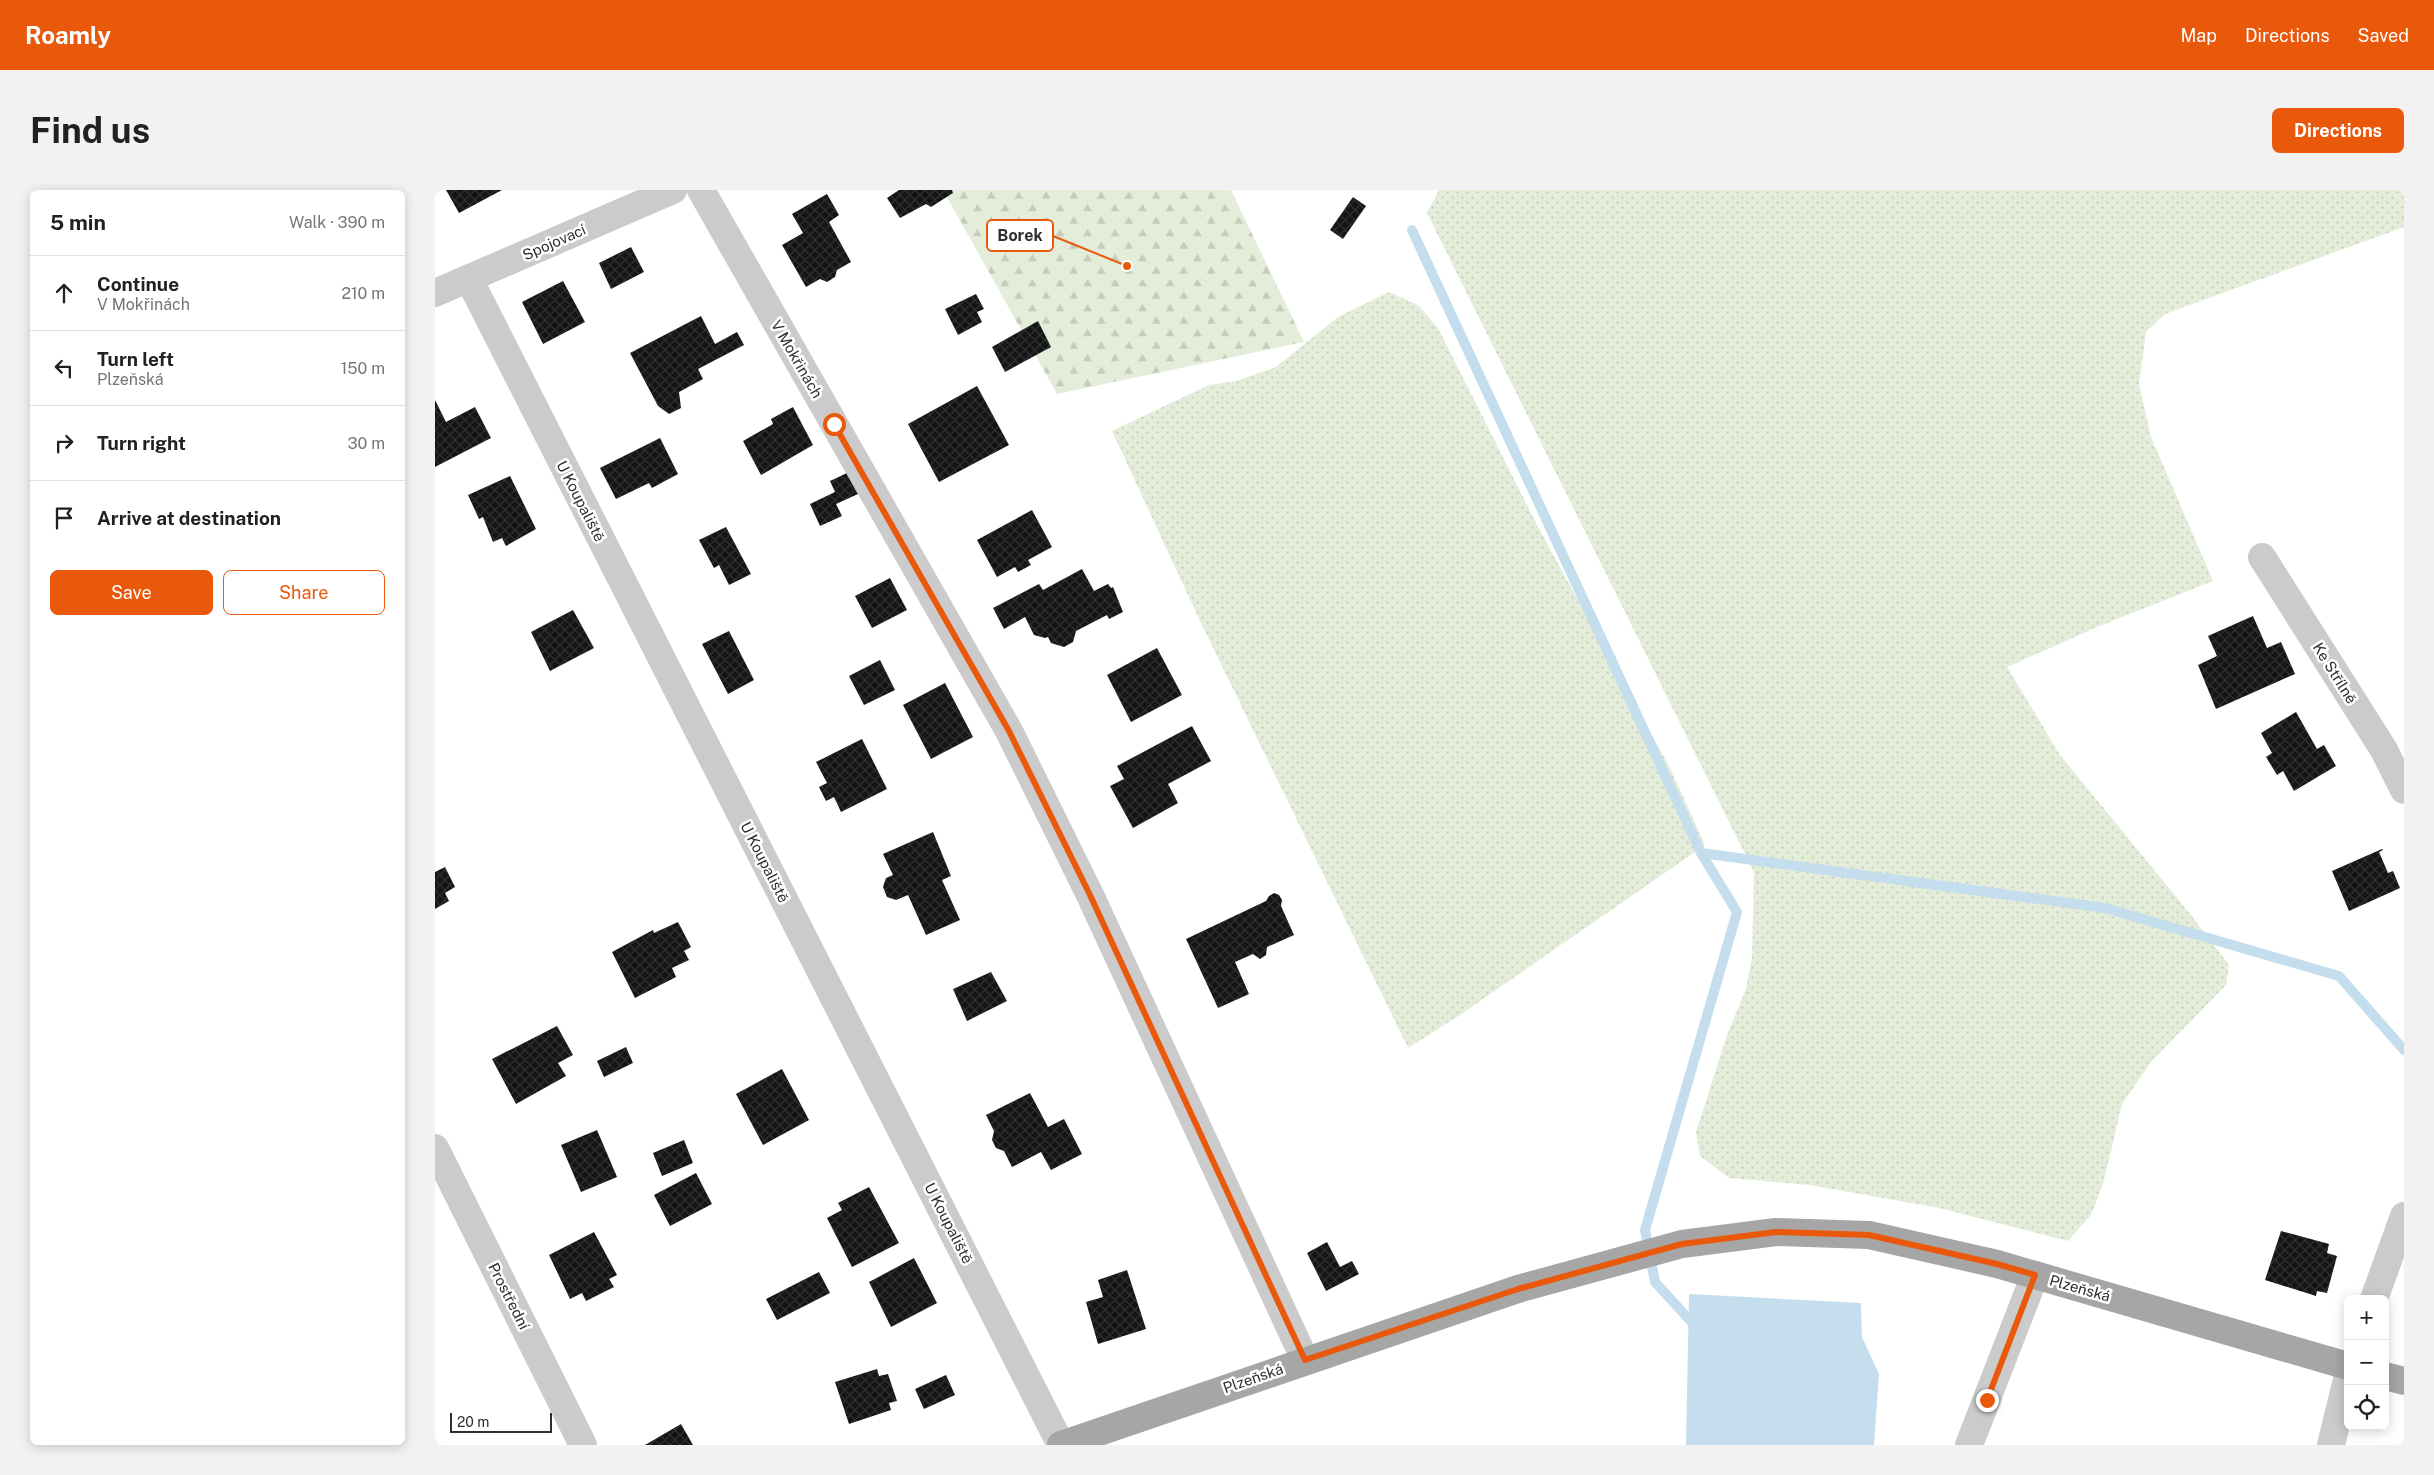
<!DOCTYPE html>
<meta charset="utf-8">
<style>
:root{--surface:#fff;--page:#f2f2f2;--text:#202124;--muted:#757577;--line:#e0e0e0;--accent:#ea580c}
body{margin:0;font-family:"Public Sans",sans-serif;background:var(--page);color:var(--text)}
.controls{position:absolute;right:15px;bottom:15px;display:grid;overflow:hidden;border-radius:8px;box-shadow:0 2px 12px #0003}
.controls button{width:45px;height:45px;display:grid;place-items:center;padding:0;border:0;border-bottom:1px solid var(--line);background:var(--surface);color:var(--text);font:25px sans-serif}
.scale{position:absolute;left:15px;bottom:12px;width:102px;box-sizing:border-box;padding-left:5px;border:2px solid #2e2e2e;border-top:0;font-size:14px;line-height:18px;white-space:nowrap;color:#2e2e2e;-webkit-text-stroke:4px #fff;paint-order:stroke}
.stop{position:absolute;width:15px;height:15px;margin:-11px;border:4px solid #ea580c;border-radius:50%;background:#fff}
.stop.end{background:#ea580c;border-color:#fff;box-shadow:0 1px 5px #0008}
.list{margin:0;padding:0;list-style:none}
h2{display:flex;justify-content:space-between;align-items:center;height:65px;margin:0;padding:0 20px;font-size:21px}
h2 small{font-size:16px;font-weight:400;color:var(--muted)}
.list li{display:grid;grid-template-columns:32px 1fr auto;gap:15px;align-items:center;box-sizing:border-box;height:75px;padding:0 20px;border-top:1px solid var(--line)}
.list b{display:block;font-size:19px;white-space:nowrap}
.list p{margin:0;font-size:16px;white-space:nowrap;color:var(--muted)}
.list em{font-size:16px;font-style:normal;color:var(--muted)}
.actions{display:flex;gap:10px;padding:15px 20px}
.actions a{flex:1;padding:11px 0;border:1px solid var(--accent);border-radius:8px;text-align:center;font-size:18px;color:var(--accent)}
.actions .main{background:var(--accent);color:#fff}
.icon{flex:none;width:28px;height:28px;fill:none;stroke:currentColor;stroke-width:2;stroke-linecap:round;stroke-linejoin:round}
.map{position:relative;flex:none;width:1969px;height:1255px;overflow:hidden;border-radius:8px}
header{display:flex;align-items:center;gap:30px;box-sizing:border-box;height:70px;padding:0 25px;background:var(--accent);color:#fff}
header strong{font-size:24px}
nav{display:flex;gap:28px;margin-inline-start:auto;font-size:18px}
.intro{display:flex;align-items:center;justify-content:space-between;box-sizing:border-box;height:120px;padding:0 30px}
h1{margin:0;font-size:35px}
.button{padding:12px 22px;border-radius:8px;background:var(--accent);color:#fff;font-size:18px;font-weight:700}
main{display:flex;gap:30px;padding:0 30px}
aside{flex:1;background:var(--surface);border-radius:8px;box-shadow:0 2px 12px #0003}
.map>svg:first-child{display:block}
</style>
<header>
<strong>Roamly</strong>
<nav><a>Map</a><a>Directions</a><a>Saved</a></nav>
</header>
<div class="intro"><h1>Find us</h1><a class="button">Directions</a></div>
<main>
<aside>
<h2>5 min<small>Walk · 390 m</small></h2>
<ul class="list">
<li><svg class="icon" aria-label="ahead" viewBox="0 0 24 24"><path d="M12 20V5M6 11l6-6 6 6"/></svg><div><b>Continue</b><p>V Mokřinách</p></div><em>210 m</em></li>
<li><svg class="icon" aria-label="left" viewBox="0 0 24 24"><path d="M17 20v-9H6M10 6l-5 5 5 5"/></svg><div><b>Turn left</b><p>Plzeňská</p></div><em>150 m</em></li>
<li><svg class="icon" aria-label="right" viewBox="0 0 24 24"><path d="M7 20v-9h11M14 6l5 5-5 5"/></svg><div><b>Turn right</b></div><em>30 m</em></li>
<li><svg class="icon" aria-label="arrive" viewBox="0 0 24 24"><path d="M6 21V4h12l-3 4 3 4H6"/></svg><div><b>Arrive at destination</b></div></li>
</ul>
<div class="actions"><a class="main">Save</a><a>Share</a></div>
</aside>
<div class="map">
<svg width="1969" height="1255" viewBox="0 0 1969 1255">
<defs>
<pattern id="grass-dots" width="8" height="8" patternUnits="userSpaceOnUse" patternTransform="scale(1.25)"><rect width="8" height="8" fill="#e4edd9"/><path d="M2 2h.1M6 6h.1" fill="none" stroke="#c4ccbb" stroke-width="1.8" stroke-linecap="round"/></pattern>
<pattern id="forest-firs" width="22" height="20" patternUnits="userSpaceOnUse" patternTransform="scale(1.25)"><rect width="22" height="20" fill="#e4edd9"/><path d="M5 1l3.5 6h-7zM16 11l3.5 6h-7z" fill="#c4ccbb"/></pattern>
<pattern id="building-cross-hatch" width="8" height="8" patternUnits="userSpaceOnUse" patternTransform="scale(1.25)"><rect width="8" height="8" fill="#151515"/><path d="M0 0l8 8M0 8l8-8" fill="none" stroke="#2f2f2f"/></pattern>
</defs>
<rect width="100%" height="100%" fill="#fff"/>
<path fill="url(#grass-dots)" d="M1004 0H1969V37L1730 124 1711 142 1704 194 1716 247 1778 391 1662 437 1572 477 1625 565 1756 725 1794 775 1791 795 1716 872 1687 914 1668 994 1656 1025 1633 1051 1504 1018 1375 995 1294 988 1265 966 1261 942 1292 845 1311 799 1317 767 1319 682 992 23Z
M954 102 983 115 1003 138 1103 337 1236 580 1270 655 1025 825 973 858 765 431 677 241 774 195 801 191 841 177 903 127Z"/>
<path fill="url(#forest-firs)" d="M508 0H796L869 152 622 204Z"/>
<path fill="#c4deee" d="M1254 1104 1426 1113 1427 1147 1444 1184 1439 1255H1251Z"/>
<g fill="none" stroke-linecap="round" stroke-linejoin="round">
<path stroke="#c4deee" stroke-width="10" d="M977 40 1266 663 1302 722 1210 1040 1220 1092 1262 1138
M1266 663 1670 718 1904 786 1969 860"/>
</g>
<path fill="url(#building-cross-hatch)" d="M11 0H67L24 23Z
M464 0H517L518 3 496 17 491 14 465 28 452 8Z
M392 4 404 25 394 32 416 72 402 80 400 87 392 92 385 89 371 97 347 55 368 43 357 24Z
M918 7 931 16 908 49 895 40Z
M196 57 209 82 176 99 164 73Z
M128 91 150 132 108 154 87 112Z
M541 104 549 119 542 122 547 132 523 145 510 119Z
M266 126 280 154 302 142 309 155 263 179 268 189 244 202 246 218 234 224 223 216 195 163Z
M603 131 616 157 570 182 557 157Z
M542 196 574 255 504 292 473 234Z
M0 210 11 232 40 217 56 248 0 277Z
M358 217 378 255 326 285 308 251 338 234 336 229Z
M225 248 243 284 217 298 214 293 181 309 165 278Z
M412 283 423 304 401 314 407 326 385 336 375 314 400 302 395 291Z
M75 286 101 339 71 356 67 348 58 352 48 327 44 329 33 305Z
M597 320 617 357 593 370 596 375 583 382 580 377 562 387 542 350Z
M291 337 316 384 294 395 284 375 279 378 264 350Z
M647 379 659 401 673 394 676 398 678 397 688 422 674 429 672 425 641 441 638 452 629 457 616 453 613 447 610 448 599 445 590 427 569 439 558 418 604 394 608 400Z
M455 388 472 420 437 438 420 406Z
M138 420 159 458 115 481 96 442Z
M1818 426 1832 458 1846 452 1860 484 1781 519 1763 475 1782 466 1773 446Z
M294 441 319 490 293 504 267 454Z
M722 458 747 505 696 532 672 485Z
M445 470 460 500 429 515 414 486Z
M510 493 538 547 496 569 468 515Z
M1861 522 1882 559 1889 555 1901 576 1859 601 1848 581 1842 585 1831 567 1837 563 1826 543Z
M757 536 776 571 733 594 743 613 698 638 675 596 689 589 682 576Z
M427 549 452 599 406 622 399 607 391 611 384 597 392 593 381 572Z
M498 642 516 686 507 690 525 730 491 745 473 705 461 710 452 707 448 697 451 688 458 685 448 664Z
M1947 659 1948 660 1944 662 1953 683 1958 681 1965 698 1914 721 1897 681Z
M10 677 20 697 10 703 14 711 0 719V682Z
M839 703 844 705 847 710 846 716 859 745 832 757 831 765 825 769 818 764 800 772 814 804 783 818 751 749 831 711 834 706Z
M243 732 256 757 249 761 254 770 237 778 241 787 200 808 177 762 218 740 219 743Z
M556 782 572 811 532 831 518 799Z
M122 836 138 865 123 873 131 886 81 914 57 869Z
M191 857 198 873 169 887 162 871Z
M347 879 374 930 328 955 301 904Z
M595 903 613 937 629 929 647 964 616 980 606 962 577 977 569 961 561 958 557 950 559 941 551 925Z
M162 940 182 987 146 1002 126 955Z
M249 950 258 973 227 986 218 963Z
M261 983 277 1014 235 1036 219 1005Z
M434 997 464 1053 417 1077 392 1028 407 1020 403 1013Z
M1846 1041 1894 1054 1892 1063 1902 1066 1892 1103 1882 1101 1881 1106 1830 1090Z
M159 1042 182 1085 174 1089 179 1097 151 1111 147 1103 135 1109 114 1065Z
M892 1052 905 1077 917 1071 924 1084 891 1101 872 1063Z
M479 1068 502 1113 456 1137 434 1092Z
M692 1080 711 1139 663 1154 651 1112 668 1107 663 1090Z
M384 1082 395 1103 342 1130 331 1109Z
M442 1179 444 1186 453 1184 462 1211 454 1213 456 1220 414 1234 400 1192Z
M511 1185 520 1205 489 1219 480 1199Z
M246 1234 258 1255H210Z"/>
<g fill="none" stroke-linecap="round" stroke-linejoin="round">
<path stroke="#cbcbcb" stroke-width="28" d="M266 0 574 541 655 705 870 1170
M34 89 626 1255
M0 103 238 0
M1827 367 1949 560 1969 600
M0 958 148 1255
M1939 1109 1969 1026
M1534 1255 1600 1085
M1896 1255 1913 1185"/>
<path stroke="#a6a6a6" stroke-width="28" d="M1950 1186 1969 1191
M626 1255 1083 1099 1247 1054 1341 1042 1434 1045 1562 1074 1913 1176"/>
</g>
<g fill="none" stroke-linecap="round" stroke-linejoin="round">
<path stroke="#ea580c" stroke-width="6" d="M399 234 574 541 655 705 870 1170 1083 1099 1247 1054 1341 1042 1434 1045 1562 1074 1600 1085 1552 1210"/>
</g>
<g text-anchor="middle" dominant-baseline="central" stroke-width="5" stroke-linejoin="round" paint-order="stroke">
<g font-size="15" fill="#2e2e2e" stroke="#fff">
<text transform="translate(119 52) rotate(-24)">Spojovací</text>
<text transform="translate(362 169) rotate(60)">V Mokřinách</text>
<text transform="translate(146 311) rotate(63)">U Koupaliště</text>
<text transform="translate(1900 483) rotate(58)">Ke Střílně</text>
<text transform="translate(330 672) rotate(63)">U Koupaliště</text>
<text transform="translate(514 1033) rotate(63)">U Koupaliště</text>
<text transform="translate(1645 1098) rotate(16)">Plzeňská</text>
<text transform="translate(74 1106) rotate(63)">Prostřední</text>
<text transform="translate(818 1188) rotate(-19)">Plzeňská</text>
</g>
</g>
<path fill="none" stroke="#e8590c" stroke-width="2" d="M692 76L618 46"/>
<circle fill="#e8590c" stroke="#fff" stroke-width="2" cx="692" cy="76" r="5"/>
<rect fill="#fff" stroke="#e8590c" stroke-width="2" x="552" y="30" width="66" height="31" rx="5"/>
<g font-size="16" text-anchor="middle" font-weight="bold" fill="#2e2e2e">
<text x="585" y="51">Borek</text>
</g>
</svg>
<div class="controls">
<button>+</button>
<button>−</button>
<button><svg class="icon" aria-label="locate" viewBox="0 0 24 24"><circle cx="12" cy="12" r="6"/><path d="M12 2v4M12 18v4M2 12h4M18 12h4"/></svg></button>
</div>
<div class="scale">20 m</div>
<div class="stop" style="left:399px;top:234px"></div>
<div class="stop end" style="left:1552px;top:1210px"></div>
</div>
</main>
